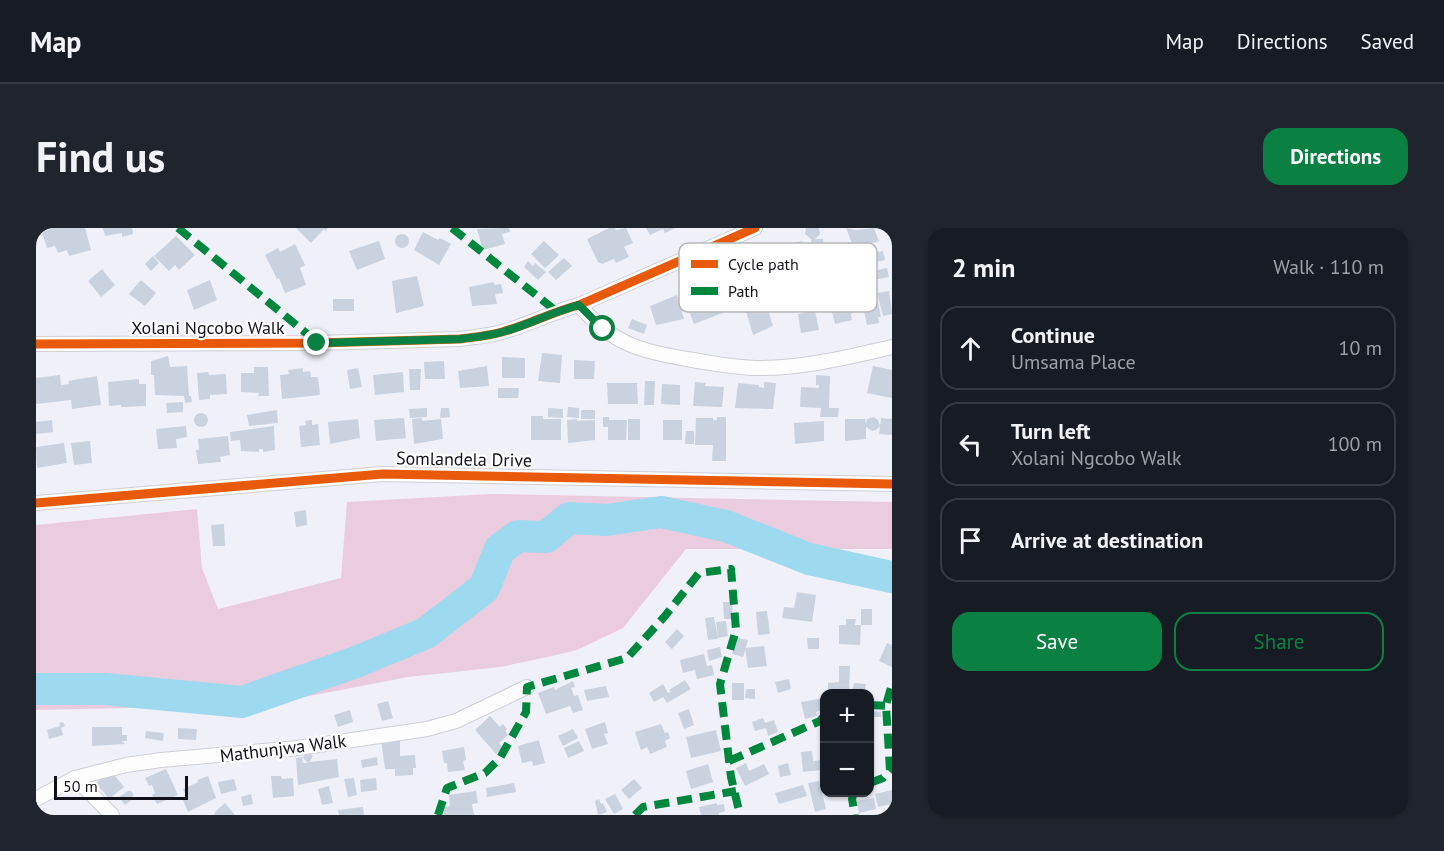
<!DOCTYPE html>
<meta charset="utf-8">
<style>
:root{--surface:#171b24;--page:#20242c;--text:#f1f3f6;--muted:#9ea1a6;--line:#363941;--accent:#0b8043}
body{margin:0;font-family:"PT Sans",sans-serif;background:var(--page);color:var(--text)}
.controls{position:absolute;right:18px;bottom:18px;display:grid;overflow:hidden;border-radius:12px;box-shadow:0 2px 4px #0004}
.controls button{width:54px;height:54px;display:grid;place-items:center;padding:0;border:0;border-bottom:2px solid var(--line);background:var(--surface);color:var(--text);font:30px sans-serif}
.scale{position:absolute;left:18px;bottom:15px;width:134px;box-sizing:border-box;padding-left:6px;border:3px solid #11111a;border-top:0;font-size:16px;line-height:21px;white-space:nowrap;color:#11111a;-webkit-text-stroke:4px #fff;paint-order:stroke}
.stop{position:absolute;width:18px;height:18px;margin:-14px;border:4px solid #0b8043;border-radius:50%;background:#fff}
.stop.end{background:#0b8043;border-color:#fff;box-shadow:0 2px 6px #0008}
.list{margin:0;padding:0;list-style:none}
h2{display:flex;justify-content:space-between;align-items:center;height:78px;margin:0;padding:0 24px;font-size:26px}
h2 small{font-size:20px;font-weight:400;color:var(--muted)}
.list li{display:grid;grid-template-columns:39px 1fr auto;gap:18px;align-items:center;box-sizing:border-box;height:84px;margin:0 12px 12px;padding:0 12px;border:2px solid var(--line);border-radius:18px}
.list b{display:block;font-size:22px;white-space:nowrap}
.list p{margin:0;font-size:20px;white-space:nowrap;color:var(--muted)}
.list em{font-size:20px;font-style:normal;color:var(--muted)}
.actions{display:flex;gap:12px;padding:18px 24px}
.actions a{flex:1;padding:14px 0;border:2px solid var(--accent);border-radius:18px;text-align:center;font-size:21px;color:var(--accent)}
.actions .main{background:var(--accent);color:#fff}
.icon{flex:none;width:33px;height:33px;fill:none;stroke:currentColor;stroke-width:2;stroke-linecap:round;stroke-linejoin:round}
.map{position:relative;flex:none;width:856px;height:587px;overflow:hidden;border-radius:18px}
header{display:flex;align-items:center;gap:36px;box-sizing:border-box;height:84px;padding:0 30px;background:var(--surface);border-bottom:2px solid var(--line)}
header strong{font-size:28px}
nav{display:flex;gap:33px;margin-inline-start:auto;font-size:21px}
.intro{display:flex;align-items:center;justify-content:space-between;box-sizing:border-box;height:144px;padding:0 36px}
h1{margin:0;font-size:42px}
.button{padding:15px 27px;border-radius:18px;background:var(--accent);color:#fff;font-size:21px;font-weight:700}
main{display:flex;gap:36px;padding:0 36px}
aside{flex:1;background:var(--surface);border-radius:18px;box-shadow:0 2px 4px #0004}
.map>svg:first-child{display:block}
</style>
<header>
<strong>Map</strong>
<nav><a>Map</a><a>Directions</a><a>Saved</a></nav>
</header>
<div class="intro"><h1>Find us</h1><a class="button">Directions</a></div>
<main>
<div class="map">
<svg width="856" height="587" viewBox="0 0 856 587">
<rect width="100%" height="100%" fill="#f0f0f9"/>
<path fill="#ebcbde" d="M456 266 856 274V321H650L587 400 541 422 516 428 464 439 372 449 227 477 0 482V297L161 281 166 340 182 381 305 350 311 274Z"/>
<g fill="none" stroke-linecap="round" stroke-linejoin="round">
<path stroke="#9edaef" stroke-width="32" d="M0 461H69L206 474 320 434 390 405 448 360 464 321 482 308 510 309 533 290 570 292 625 284 690 298 773 331 856 349"/>
</g>
<path fill="#cad2e0" d="M18 0H49L55 22 33 28 31 22 22 25 19 18 11 20 6 4Z
M67 0H96L97 6 86 9V5L69 8Z
M260 0H292L289 3 288 1 275 15Z
M465 0H473L474 4 466 6 469 16 447 22 441 1Z
M573 0H579L580 2 590 0 597 15 588 19 593 29 580 35 578 31 566 36 562 34 551 11Z
M610 0H639L629 5 627 1 614 7Z
M770 0H783L784 6 779 11H787L788 17H792L794 36 782 37 780 18H776L775 11 769 6Z
M810 0 820 2 838 0 843 13 826 19 825 15 817 18Z
M387 4 402 12 404 10 415 16 403 37 378 22Z
M359 13a7 7 0 1 1 14 0a7 7 0 1 1-14 0Z
M140 8 159 27 143 42 139 37 133 43 118 28Z
M343 13 349 31 321 42 313 23Z
M508 13 523 27 509 40 495 26Z
M766 13 771 32 743 40 738 20Z
M259 16 269 37 264 40 270 57 249 65 243 50 241 51 229 27 242 20 244 24Z
M847 23 849 32 815 39 817 47 851 40 853 49 816 56 811 41 810 31Z
M117 28 123 35 115 43 109 36Z
M528 30 536 38 520 52 512 44Z
M492 33 497 38 499 35 510 44 502 52 488 39Z
M66 41 79 57 65 69 52 53Z
M691 43 705 78 658 96 646 66 684 50 682 46Z
M381 48 388 78 360 85 356 53Z
M105 52 120 65 109 78 93 66Z
M174 52 181 72 158 82 151 62Z
M458 54V57L465 56 467 65 459 66 461 76 436 78 433 59Z
M853 63 856 86 847 88 841 65Z
M641 67 648 91 620 97 614 78Z
M841 69 845 89H842L843 95 831 97 826 73Z
M297 71H318V83H297Z
M812 71 813 80 816 79 817 85 815 86 816 92 799 96 794 75Z
M731 79 737 98 717 107 710 83Z
M779 83 783 102 765 105 762 86Z
M596 91 611 97 608 106 592 100Z
M506 125 526 127 524 155 502 153Z
M132 128 134 139 151 138 153 168H155L156 174 149 175 148 168 119 167 118 147H115V133Z
M466 129 489 130V150H466Z
M538 132 559 133 558 151H538Z
M408 133 409 151H389L388 134Z
M451 138 453 158 424 160 422 143Z
M837 138 856 142V170L831 165Z
M218 139H232L233 168H222L223 165 205 164V145H218Z
M267 140V144L274 143 275 149H282L284 167 246 171 244 147 253 146 252 142Z
M322 140 326 159 314 161 311 142Z
M373 141H385L384 162H374Z
M172 144 173 147 190 146 191 166 174 167V171L163 172 161 145Z
M367 144 368 164 339 167 337 147Z
M24 147 25 157 33 156 32 153 61 148 65 177 36 181 35 172 0 176V150Z
M780 147 794 148 793 180H803L802 189H784L785 180 764 179 765 159 783 160V157H780Z
M103 151V156H110V178L85 179V177L73 178 72 154Z
M609 153H619L618 177H608Z
M659 154 670 155 669 158 688 159 686 179 657 178Z
M728 154 740 155 737 181 699 180 702 155 723 157V159L728 160Z
M571 155H601L602 176H572Z
M626 156 644 157V177L625 176Z
M462 160H483L482 170H462Z
M147 174V184L131 185 130 175Z
M532 179 543 180V190L531 189Z
M391 180V189L374 190 373 181Z
M405 180H413L414 189 404 190Z
M512 180 527 181V190L512 189Z
M241 182 242 195 213 198 211 187Z
M545 182H559V191H545Z
M158 192a7 7 0 1 1 14 0a7 7 0 1 1-14 0Z
M495 188H507V191H525V212H495Z
M567 189H573V192H591L590 212H572V199H567Z
M681 189H690V233H676L677 217H659L660 190H677V192H681Z
M838 189 842 192 844 198 840 202 836 203 830 199V211L809 213V191H829L830 196 831 191Z
M368 190 370 210 340 213 338 192Z
M386 190V193L405 191 407 211 378 216 376 191Z
M845 190 856 191V207L843 206Z
M322 191 324 210 294 216 292 194Z
M541 191V193L559 192V212L532 215 531 192Z
M592 191H604V212H592Z
M16 192 17 204 0 206V194Z
M276 192V197L282 196 284 217 265 219 263 198 270 197 269 193Z
M627 192H646V212H627Z
M788 193V213L759 216 758 195Z
M150 198 151 209 140 211 141 220 122 221 120 201Z
M238 198 239 222 227 224V221H223V224L205 223 204 212 195 213 194 204Z
M650 203H658V216H649Z
M192 208 194 227 184 229 185 234 162 236 160 222H163L162 211Z
M54 213 56 235 38 237 35 215Z
M28 215 31 235 1 240 0 219Z
M270 282 271 297 260 299 258 284Z
M188 296 189 318H177L175 297Z
M761 364 780 367 776 394 746 390 748 379 758 380Z
M687 374H696L697 391H688Z
M825 381H836V397H825Z
M731 383 734 406 722 407 720 384Z
M678 389 682 411 672 412 669 390Z
M810 391H820L819 397H825L824 417 803 416V397H810Z
M690 393 692 408 682 410 680 394Z
M641 401 648 408 636 421 629 414Z
M701 410 712 412 707 429 696 426Z
M771 410H783V421H772Z
M851 415 856 417V439L843 433Z
M728 418 731 438 712 440 709 420Z
M684 419 686 429 673 433 671 422Z
M668 426 671 438 676 437 678 447 661 451 659 442 647 445 644 432Z
M803 438H814L813 466H792V455L803 454Z
M753 451 755 461 742 465 739 454Z
M649 452 655 461 631 475 627 469 618 474 613 465 627 456 632 465 635 464 633 462Z
M537 453 539 459 535 460 538 468 542 467 547 482 537 485 534 478 510 486 502 465 518 459 519 462Z
M696 455H708V472H696Z
M818 455 830 456 828 466H816Z
M570 458 573 469 551 473 548 462Z
M710 461H719V471L709 470Z
M788 470V481L780 484 781 488 769 491 765 474Z
M352 473 357 490 346 493 341 476Z
M653 481 658 497 648 501 642 485Z
M314 482 317 494 302 499 298 487Z
M834 483 845 484V489H838L836 507H834Z
M454 488 464 499 467 496 471 501 469 503 472 507 463 515 467 520 460 526 439 502Z
M727 490 729 495 738 492 742 504 732 508 730 500 719 503 716 494Z
M27 494 29 498 25 500 27 507 13 511 11 502 24 498 23 495Z
M569 494 572 505 568 506 572 516 556 521 549 501Z
M625 496 629 505 632 504 634 510 629 513 631 519 614 526 611 519 605 522 599 504Z
M56 499H86V507H91V513H86L89 516 56 518Z
M142 500 161 501 160 512 142 511Z
M537 501 542 510 527 518 522 508Z
M680 502 685 523 655 530 650 509Z
M110 503 128 505 127 513 109 510Z
M364 509V528L379 527 380 540H377V547L359 548V541H349L345 511Z
M503 512 509 535 497 538 496 533 486 535 482 518Z
M543 513 548 523 532 530 528 520Z
M428 519 430 532 427 533 429 542 412 544 411 535H408L406 523Z
M776 523 777 533 784 532 785 542 767 544 765 524Z
M270 525H273L277 528 273 534 301 531 303 549 262 557 260 530 266 529 267 535H272L267 530Z
M341 529 342 537 326 540 325 532Z
M710 535 713 543 728 536 733 546 709 558 700 540Z
M752 535 755 547 744 549 742 538Z
M672 536 677 554 655 561 650 543Z
M130 541 142 567 121 576 116 567 119 565 116 557 113 558 109 550Z
M75 543 88 559 73 571 60 555Z
M172 548 180 570 152 584 147 572 151 570 147 561 162 554 161 552Z
M235 548H245L246 551 257 550 258 568 237 570Z
M318 550 321 567 312 569 308 551Z
M340 550 341 562 325 564 324 552Z
M198 551 201 562 185 566 182 554Z
M598 551 606 560 593 571 585 562Z
M783 553 790 581 779 584 772 555Z
M478 555 480 564 451 569 450 560Z
M767 557 771 568 743 576 739 565Z
M293 558 297 575 286 577 282 561Z
M856 562V576L842 579 839 566Z
M92 563H95L98 567 96 569 97 571 89 577 83 569Z
M440 563 442 575 436 576 438 587H408L407 579 414 578 413 567Z
M215 566 217 576 207 578 205 569Z
M579 566 587 581 578 586 569 571Z
M838 570 840 581 823 585 821 573Z
M563 571 565 576 567 575 571 584 562 587 559 573Z
M189 575 199 587H178L180 583Z
M681 575V577L688 576 689 583 683 585V587H665L663 579Z
M327 579 328 587H303L302 582Z"/>
<g fill="none" stroke-linecap="round" stroke-linejoin="round">
<g stroke="#ceced7" stroke-width="16">
<path id="minor" d="M543 77C576 115 602 123 651 131 673 135 696 139 719 140 765 141 812 129 856 119
M0 116 281 115 424 111C438 109 452 108 466 104 492 97 516 84 543 77L719 0
M0 275 347 246 856 256
M39 550 76 587
M0 571 39 550 90 537 125 532 262 520 391 501 420 493 491 459"/>
</g>
<use href="#minor" stroke="#fdfdfe" stroke-width="14"/>
<path stroke="#00873e" stroke-width="8" stroke-dasharray="15 8" stroke-linecap="butt" d="M142 0 281 114
M416 0 520 83
M834 477 856 478
M693 533 784 493 788 488
M834 555 847 550 854 542 850 477 856 456
M818 564 816 571 819 587
M402 587 411 560 449 545 464 530 490 484 491 459 591 430 629 388 663 345 695 341 700 402 684 456 695 549 704 587
M599 587 607 579 700 563"/>
<g stroke="#fff" stroke-width="13">
<path id="cycleway" d="M0 116 281 115 424 111C438 109 452 108 466 104 492 97 516 84 543 77L719 0
M0 275 347 246 856 256"/>
</g>
<use href="#cycleway" stroke="#e8590c" stroke-width="9"/>
</g>
<g fill="none" stroke-linecap="round" stroke-linejoin="round">
<path stroke="#0b8043" stroke-width="8" d="M281 115 424 111C438 109 452 108 466 104 492 97 516 84 543 77L567 101"/>
</g>
<g text-anchor="middle" dominant-baseline="central" stroke-width="4.5" stroke-linejoin="round" paint-order="stroke">
<g font-size="18" fill="#11111a" stroke="#fff">
<text x="172" y="99">Xolani Ngcobo Walk</text>
<text transform="translate(428 231) rotate(1)">Somlandela Drive</text>
<text transform="translate(247 520) rotate(-7)">Mathunjwa Walk</text>
</g>
</g>
<rect x="643" y="15" width="198" height="69" rx="9" fill="#fff" stroke="#b8b8ba" stroke-width="1.5"/>
<rect x="655" y="32" width="27" height="8" fill="#e8590c"/>
<rect x="655" y="59" width="27" height="8" fill="#00873e"/>
<g font-size="16" fill="#11111a">
<text x="692" y="42">Cycle path</text>
<text x="692" y="69">Path</text>
</g>
</svg>
<div class="controls">
<button>+</button>
<button>−</button>
</div>
<div class="scale">50 m</div>
<div class="stop" style="left:567px;top:101px"></div>
<div class="stop end" style="left:281px;top:115px"></div>
</div>
<aside>
<h2>2 min<small>Walk · 110 m</small></h2>
<ul class="list">
<li><svg class="icon" aria-label="ahead" viewBox="0 0 24 24"><path d="M12 20V5M6 11l6-6 6 6"/></svg><div><b>Continue</b><p>Umsama Place</p></div><em>10 m</em></li>
<li><svg class="icon" aria-label="left" viewBox="0 0 24 24"><path d="M17 20v-9H6M10 6l-5 5 5 5"/></svg><div><b>Turn left</b><p>Xolani Ngcobo Walk</p></div><em>100 m</em></li>
<li><svg class="icon" aria-label="arrive" viewBox="0 0 24 24"><path d="M6 21V4h12l-3 4 3 4H6"/></svg><div><b>Arrive at destination</b></div></li>
</ul>
<div class="actions"><a class="main">Save</a><a>Share</a></div>
</aside>
</main>
